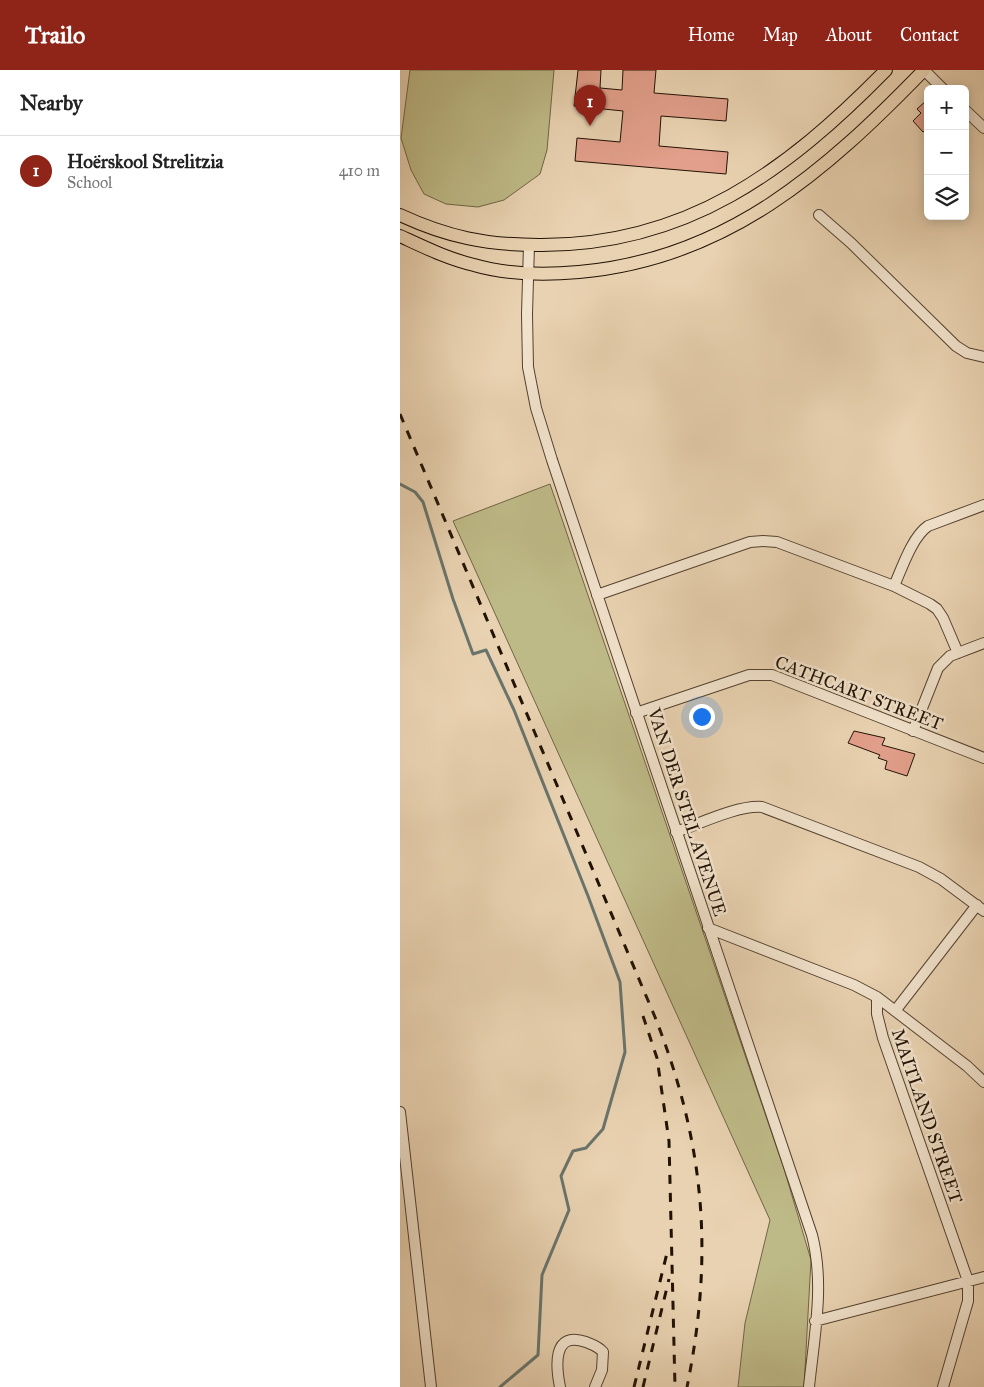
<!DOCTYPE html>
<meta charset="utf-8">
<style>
:root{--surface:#fff;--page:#f2f2f2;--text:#222;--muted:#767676;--line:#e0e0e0;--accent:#8f2418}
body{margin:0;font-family:"IM FELL Great Primer",serif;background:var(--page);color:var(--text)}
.controls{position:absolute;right:15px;top:15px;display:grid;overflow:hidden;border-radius:8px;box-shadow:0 2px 12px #0003}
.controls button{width:45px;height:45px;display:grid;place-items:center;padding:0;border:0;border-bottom:1px solid var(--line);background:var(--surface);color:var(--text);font:25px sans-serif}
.you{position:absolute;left:301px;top:646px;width:18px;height:18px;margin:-12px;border:4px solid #fff;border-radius:50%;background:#1a73e8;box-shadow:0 0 0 8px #1a73e833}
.badge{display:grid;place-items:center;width:32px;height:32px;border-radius:50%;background:var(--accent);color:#fff;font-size:16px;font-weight:700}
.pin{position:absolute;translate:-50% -41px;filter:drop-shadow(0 1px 2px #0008)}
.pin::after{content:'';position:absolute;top:26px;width:18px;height:15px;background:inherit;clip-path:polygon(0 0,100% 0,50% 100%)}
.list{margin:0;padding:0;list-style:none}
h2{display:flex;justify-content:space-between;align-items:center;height:65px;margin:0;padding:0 20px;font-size:21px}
h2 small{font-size:16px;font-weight:400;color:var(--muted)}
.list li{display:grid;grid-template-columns:32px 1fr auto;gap:15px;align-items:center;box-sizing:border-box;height:70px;padding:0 20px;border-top:1px solid var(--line)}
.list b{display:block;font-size:19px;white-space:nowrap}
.list p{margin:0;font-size:16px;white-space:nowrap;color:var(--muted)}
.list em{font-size:16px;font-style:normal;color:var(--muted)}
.icon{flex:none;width:28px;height:28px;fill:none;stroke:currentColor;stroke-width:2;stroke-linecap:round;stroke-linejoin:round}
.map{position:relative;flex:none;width:584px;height:1317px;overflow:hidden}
header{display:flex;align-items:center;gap:30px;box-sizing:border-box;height:70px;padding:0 25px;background:var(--accent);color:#fff}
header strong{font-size:24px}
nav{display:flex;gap:28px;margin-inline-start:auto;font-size:18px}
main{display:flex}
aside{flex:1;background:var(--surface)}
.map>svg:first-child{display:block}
</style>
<header>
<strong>Trailo</strong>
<nav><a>Home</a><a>Map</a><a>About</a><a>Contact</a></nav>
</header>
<main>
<aside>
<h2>Nearby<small></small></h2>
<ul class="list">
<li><span class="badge">1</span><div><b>Hoërskool Strelitzia</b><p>School</p></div><em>410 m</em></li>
</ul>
</aside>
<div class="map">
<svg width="584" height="1317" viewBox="0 0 584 1317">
<rect width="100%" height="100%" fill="#e9d2b1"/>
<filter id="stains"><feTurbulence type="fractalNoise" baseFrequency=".004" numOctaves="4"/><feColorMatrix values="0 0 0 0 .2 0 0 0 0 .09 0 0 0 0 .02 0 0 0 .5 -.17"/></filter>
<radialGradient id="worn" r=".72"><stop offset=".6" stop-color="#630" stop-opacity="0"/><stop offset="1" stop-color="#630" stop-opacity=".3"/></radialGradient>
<path fill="#beba87" stroke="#706646" d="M10 0H154L147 80 140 104 104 130 78 137 46 134 24 124 11 100 1 68Z
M150 414 385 1102 411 1190 404 1317H338L345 1253 370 1150 53 451Z"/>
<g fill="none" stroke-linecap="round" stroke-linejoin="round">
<path stroke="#69746c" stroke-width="3" d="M0 414 15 422 23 432 53 529 73 584 86 580 114 640 188 826 220 912 225 982 203 1059 186 1078 173 1081 161 1106 169 1140 142 1205 138 1285 100 1317"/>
</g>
<path fill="#e29f8b" stroke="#221204" d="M178 0H201L200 18 222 20 223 0H256L254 23 328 29 326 51 261 46 259 76 328 82 326 104 175 91 177 68 220 72 223 41 174 36Z
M528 29V58L523 62 513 51 521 43 517 39Z
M454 661 485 668 482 675 515 684 507 706 485 699 487 691 478 688 480 685 448 673Z"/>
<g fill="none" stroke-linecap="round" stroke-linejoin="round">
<g stroke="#54422f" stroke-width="12">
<path id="minor" d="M524 0 543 19
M565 40 584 58
M419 145 451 173 556 276 567 283 584 287
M129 175 127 244 128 297 136 338 152 390 412 1165C425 1215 414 1267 409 1317
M494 516C502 498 512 467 528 456L584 435
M197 525 350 472 363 471 377 472 494 516 530 534 537 539 543 548 558 583
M236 643 349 605H372L584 688
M513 661 538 598 550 586 584 573
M276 762C299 754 338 735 362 737L519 797 541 809 584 841
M308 858 454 915 477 927 567 996 584 1012
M477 927V944L483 968 568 1211V1231L543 1317
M495 941 577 835
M0 1042 31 1317
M415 1251 584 1207
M160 1317C156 1297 152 1260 186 1272 193 1275 198 1276 203 1282L202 1300 195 1317"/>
</g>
<g stroke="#221204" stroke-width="14">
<path id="major" d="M0 145C47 167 87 175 139 175 286 176 387 101 486 0
M0 166C24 177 48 189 74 195 108 205 144 205 179 202 327 189 426 101 524 0"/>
</g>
<use href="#minor" stroke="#f1e2cc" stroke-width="10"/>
<use href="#major" stroke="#e9d2b1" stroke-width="12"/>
<path stroke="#221204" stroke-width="3" stroke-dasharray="9 9" stroke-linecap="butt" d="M0 344 255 947C305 1074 314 1184 287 1317
M243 946 257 988 269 1071 275 1317
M234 1317 268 1179
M243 1317 269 1209"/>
</g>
<g text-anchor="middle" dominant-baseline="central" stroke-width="5" stroke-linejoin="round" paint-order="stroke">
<g font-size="18" fill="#221204" stroke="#f1e2cc">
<text transform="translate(459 623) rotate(21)">CATHCART STREET</text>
<text transform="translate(287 742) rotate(72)">VAN DER STEL AVENUE</text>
<text transform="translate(527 1046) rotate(71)">MAITLAND STREET</text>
</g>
</g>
<rect width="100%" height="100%" filter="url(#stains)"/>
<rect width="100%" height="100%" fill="url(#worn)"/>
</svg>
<div class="controls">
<button>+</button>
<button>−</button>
<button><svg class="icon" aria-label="layers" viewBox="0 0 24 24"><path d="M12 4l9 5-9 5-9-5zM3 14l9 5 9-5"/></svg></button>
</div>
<div class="you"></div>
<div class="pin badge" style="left:190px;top:56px">1</div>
</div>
</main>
